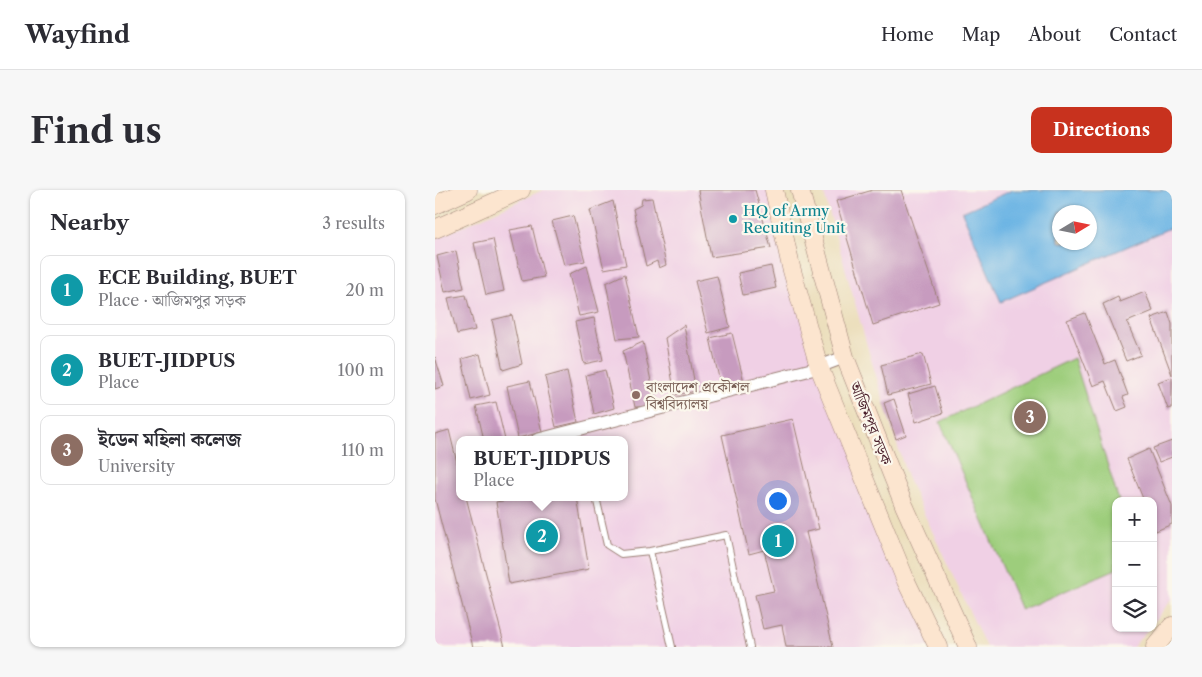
<!DOCTYPE html>
<meta charset="utf-8">
<style>
:root{--surface:#fff;--page:#f7f7f7;--text:#2b2b33;--muted:#7c7c81;--line:#e1e1e2;--accent:#c8321e}
body{margin:0;font-family:"Libre Caslon Text","Noto Serif Bengali",serif;background:var(--page);color:var(--text)}
.controls{position:absolute;right:15px;bottom:15px;display:grid;overflow:hidden;border-radius:10px;box-shadow:0 1px 4px #0004}
.controls button{width:45px;height:45px;display:grid;place-items:center;padding:0;border:0;border-bottom:1px solid var(--line);background:var(--surface);color:var(--text);font:25px sans-serif}
.compass{position:absolute;left:617px;top:15px;width:45px;height:45px;border-radius:50%;background:var(--surface);box-shadow:0 1px 4px #0004;rotate:80deg}
.you{position:absolute;left:342px;top:310px;width:18px;height:18px;margin:-12px;border:4px solid #fff;border-radius:50%;background:#1a73e8;box-shadow:0 0 0 8px #1a73e833}
.badge{display:grid;place-items:center;width:32px;height:32px;border-radius:50%;background:var(--accent);color:#fff;font-size:16px;font-weight:700}
.pin{position:absolute;translate:-50% -50%;border:2px solid #fff;box-shadow:0 1px 5px #0006}
.popup{position:absolute;left:21px;top:246px;width:172px;height:65px;box-sizing:border-box;display:grid;place-content:center;border-radius:10px;background:var(--surface);filter:drop-shadow(0 1px 4px #0005);font-size:16px;white-space:nowrap;color:var(--muted)}
.popup b{font-size:19px;color:var(--text)}
.popup::after{content:'';position:absolute;left:50%;top:100%;margin-left:-10px;border:10px solid transparent;border-top-color:var(--surface)}
.list{margin:0;padding:0;list-style:none}
h2{display:flex;justify-content:space-between;align-items:center;height:65px;margin:0;padding:0 20px;font-size:21px}
h2 small{font-size:16px;font-weight:400;color:var(--muted)}
.list li{display:grid;grid-template-columns:32px 1fr auto;gap:15px;align-items:center;box-sizing:border-box;height:70px;margin:0 10px 10px;padding:0 10px;border:1px solid var(--line);border-radius:10px}
.list b{display:block;font-size:19px;white-space:nowrap}
.list p{margin:0;font-size:16px;white-space:nowrap;color:var(--muted)}
.list em{font-size:16px;font-style:normal;color:var(--muted)}
.icon{flex:none;width:28px;height:28px;fill:none;stroke:currentColor;stroke-width:2;stroke-linecap:round;stroke-linejoin:round}
.map{position:relative;flex:none;width:737px;height:457px;overflow:hidden;border-radius:10px}
header{display:flex;align-items:center;gap:30px;box-sizing:border-box;height:70px;padding:0 25px;background:var(--surface);border-bottom:1px solid var(--line)}
header strong{font-size:24px}
nav{display:flex;gap:28px;margin-inline-start:auto;font-size:18px}
.intro{display:flex;align-items:center;justify-content:space-between;box-sizing:border-box;height:120px;padding:0 30px}
h1{margin:0;font-size:35px}
.button{padding:12px 22px;border-radius:10px;background:var(--accent);color:#fff;font-size:18px;font-weight:700}
main{display:flex;gap:30px;padding:0 30px}
aside{flex:1;background:var(--surface);border-radius:10px;box-shadow:0 1px 4px #0004}
.map>svg:first-child{display:block}
</style>
<header>
<strong>Wayfind</strong>
<nav><a>Home</a><a>Map</a><a>About</a><a>Contact</a></nav>
</header>
<div class="intro"><h1>Find us</h1><a class="button">Directions</a></div>
<main>
<aside>
<h2>Nearby<small>3 results</small></h2>
<ul class="list">
<li><span class="badge" style="background:#0f9aa8">1</span><div><b>ECE Building, BUET</b><p>Place · আজিমপুর সড়ক</p></div><em>20 m</em></li>
<li><span class="badge" style="background:#0f9aa8">2</span><div><b>BUET-JIDPUS</b><p>Place</p></div><em>100 m</em></li>
<li><span class="badge" style="background:#8d6e63">3</span><div><b>ইডেন মহিলা কলেজ</b><p>University</p></div><em>110 m</em></li>
</ul>
</aside>
<div class="map">
<svg width="737" height="457" viewBox="0 0 737 457">
<rect width="100%" height="100%" fill="#fbf7ec"/>
<filter id="ink" filterUnits="userSpaceOnUse"><feTurbulence type="fractalNoise" baseFrequency=".02" numOctaves="2"/><feDisplacementMap in="SourceGraphic" scale="10" xChannelSelector="R" yChannelSelector="G"/><feConvolveMatrix kernelMatrix="1 2 1 2 8 2 1 2 1" color-interpolation-filters="sRGB"/></filter>
<filter id="wash" filterUnits="userSpaceOnUse"><feTurbulence type="fractalNoise" baseFrequency=".0096" numOctaves="4" result="noise"/><feDisplacementMap in="SourceGraphic" scale="20" xChannelSelector="R" yChannelSelector="G"/><feGaussianBlur stdDeviation="1.12" result="paint"/><feColorMatrix in="noise" values="0 0 0 0 0 0 0 0 0 0 0 0 0 0 0 0 0 1.4 0 .05"/><feComposite in="paint" operator="in"/></filter>
<g filter="url(#wash)">
<rect width="100%" height="100%" fill="#ecdfbd"/>
<path fill="#f0d0e5" fill-rule="evenodd" d="M108 0H336L386 161 497 457H0V49ZM24 250H190V307H24Z
M388 0H737V409L718 433V311H681V438H714L698 457H551L472 287 435 166ZM624 22H654V52H624Z"/>
<path fill="#9dcd7b" stroke="#747653" d="M639 168 684 311H681V379L586 420 505 232Z"/>
<path fill="#6db5e4" stroke="#5c6a88" fill-rule="evenodd" d="M577 0H737V37L566 112 527 22ZM624 22H654V52H624Z"/>
<g id="blocks">
<path fill="#c79bbf" d="M263 0H320L336 58 276 67Z
M438 0H466L504 113 438 135 401 11Z
M217 8 231 75 224 78 222 71 211 76 198 19 206 15 207 9Z
M178 11 191 75 169 79 155 20Z
M138 26 150 71 129 75 117 31Z
M97 36 109 87 87 91 75 40Z
M58 49 69 101 51 105 39 53Z
M21 61 29 98 10 102 2 66Z
M152 76 164 122 144 126 134 84Z
M336 76 341 98 308 105 303 83Z
M190 84 204 147 182 149 171 93Z
M282 86 295 137 273 143 260 91Z
M710 102 718 121 692 132 706 165 691 171 668 114 683 107 685 112Z
M31 105 40 140 22 144 13 108Z
M733 122 737 134V185L716 128Z
M650 123 670 174 680 170 693 205 688 207 692 217 682 221 670 191 658 196 632 130Z
M77 125 87 174 68 180 57 130Z
M159 128 168 170 149 174 140 132Z
M249 135 261 201 240 205 230 148Z
M297 143 309 192 286 197 275 148Z
M208 152 221 216 200 217 188 161Z
M45 164 55 205 36 210 27 169Z
M488 164 496 194 453 205 446 175Z
M0 167 9 196 0 199Z
M170 180 179 218 159 224 151 185Z
M132 181 143 232 121 237 110 187Z
M737 187V218L733 219 723 192Z
M95 191 107 242 83 248 72 196Z
M500 196 508 223 481 232 473 204Z
M459 209 471 245 461 249 449 213Z
M61 212 70 250H49L41 216Z
M358 229 384 339 371 342 398 457H351L347 435 328 439 320 405 339 401 329 360 314 364 287 245Z
M14 240 24 281V307H31L70 457H38L0 309V244Z
M737 251V267L724 272 718 258Z
M714 259 737 316V334L721 341 718 334V311H709L692 269Z
M92 307H142L154 379 74 394 61 312Z"/>
</g>
</g>
<g filter="url(#ink)">
<use href="#blocks" fill-opacity="0" stroke="#9b7f74" stroke-width="1"/>
<g fill="none" stroke-linecap="round" stroke-linejoin="round">
<g stroke="#9b7f74" stroke-width="8">
<path id="lane" d="M161 307 172 355 186 364 215 361 291 345 315 457
M215 361 237 457"/>
</g>
<g stroke="#9b7f74" stroke-width="14">
<path id="street" d="M102 250 378 179 410 167"/>
</g>
<g stroke="#9b7f74" stroke-width="19">
<path id="secondary" d="M339 0 356 77 384 177 471 391 503 457
M365 0 410 167 469 315 533 457
M0 15 33 0
M0 39 86 0
M720 457 737 436"/>
</g>
<use href="#lane" stroke="#fff" stroke-width="6"/>
<use href="#street" stroke="#fff" stroke-width="12"/>
<use href="#secondary" stroke="#fce5cf" stroke-width="18"/>
</g>
</g>
<circle fill="#0f9aa8" stroke="#fbf7ec" stroke-width="2" cx="298" cy="29" r="5"/>
<circle fill="#8d6e63" stroke="#fbf7ec" stroke-width="2" cx="201" cy="205" r="5"/>
<g text-anchor="middle" dominant-baseline="central" stroke-width="4.5" stroke-linejoin="round" paint-order="stroke">
<g font-size="15" fill="#0d838f" stroke="#fbf7ec" text-anchor="start">
<text x="308" y="20">HQ of Army<tspan x="308" dy="17">Recuiting Unit</tspan></text>
</g>
<g font-size="15" fill="#785e54" stroke="#fbf7ec" text-anchor="start">
<text x="211" y="196">বাংলাদেশ প্রকৌশল<tspan x="211" dy="17">বিশ্ববিদ্যালয়</tspan></text>
</g>
<g font-size="15" fill="#4a1f2b" stroke="#fbf7ec">
<text transform="translate(436 233) rotate(68)">আজিমপুর সড়ক</text>
</g>
</g>
</svg>
<div class="controls">
<button>+</button>
<button>−</button>
<button><svg class="icon" aria-label="layers" viewBox="0 0 24 24"><path d="M12 4l9 5-9 5-9-5zM3 14l9 5 9-5"/></svg></button>
</div>
<svg class="compass" viewBox="-18 -18 36 36"><path d="M0-13l5 13h-10z" fill="#e53935"/><path d="M0 13l5-13h-10z" fill="#7c7c81"/></svg>
<div class="you"></div>
<div class="pin badge" style="left:343px;top:351px;background:#0f9aa8">1</div>
<div class="pin badge" style="left:107px;top:346px;background:#0f9aa8">2</div>
<div class="popup"><b>BUET-JIDPUS</b>Place</div>
<div class="pin badge" style="left:595px;top:227px;background:#8d6e63">3</div>
</div>
</main>
